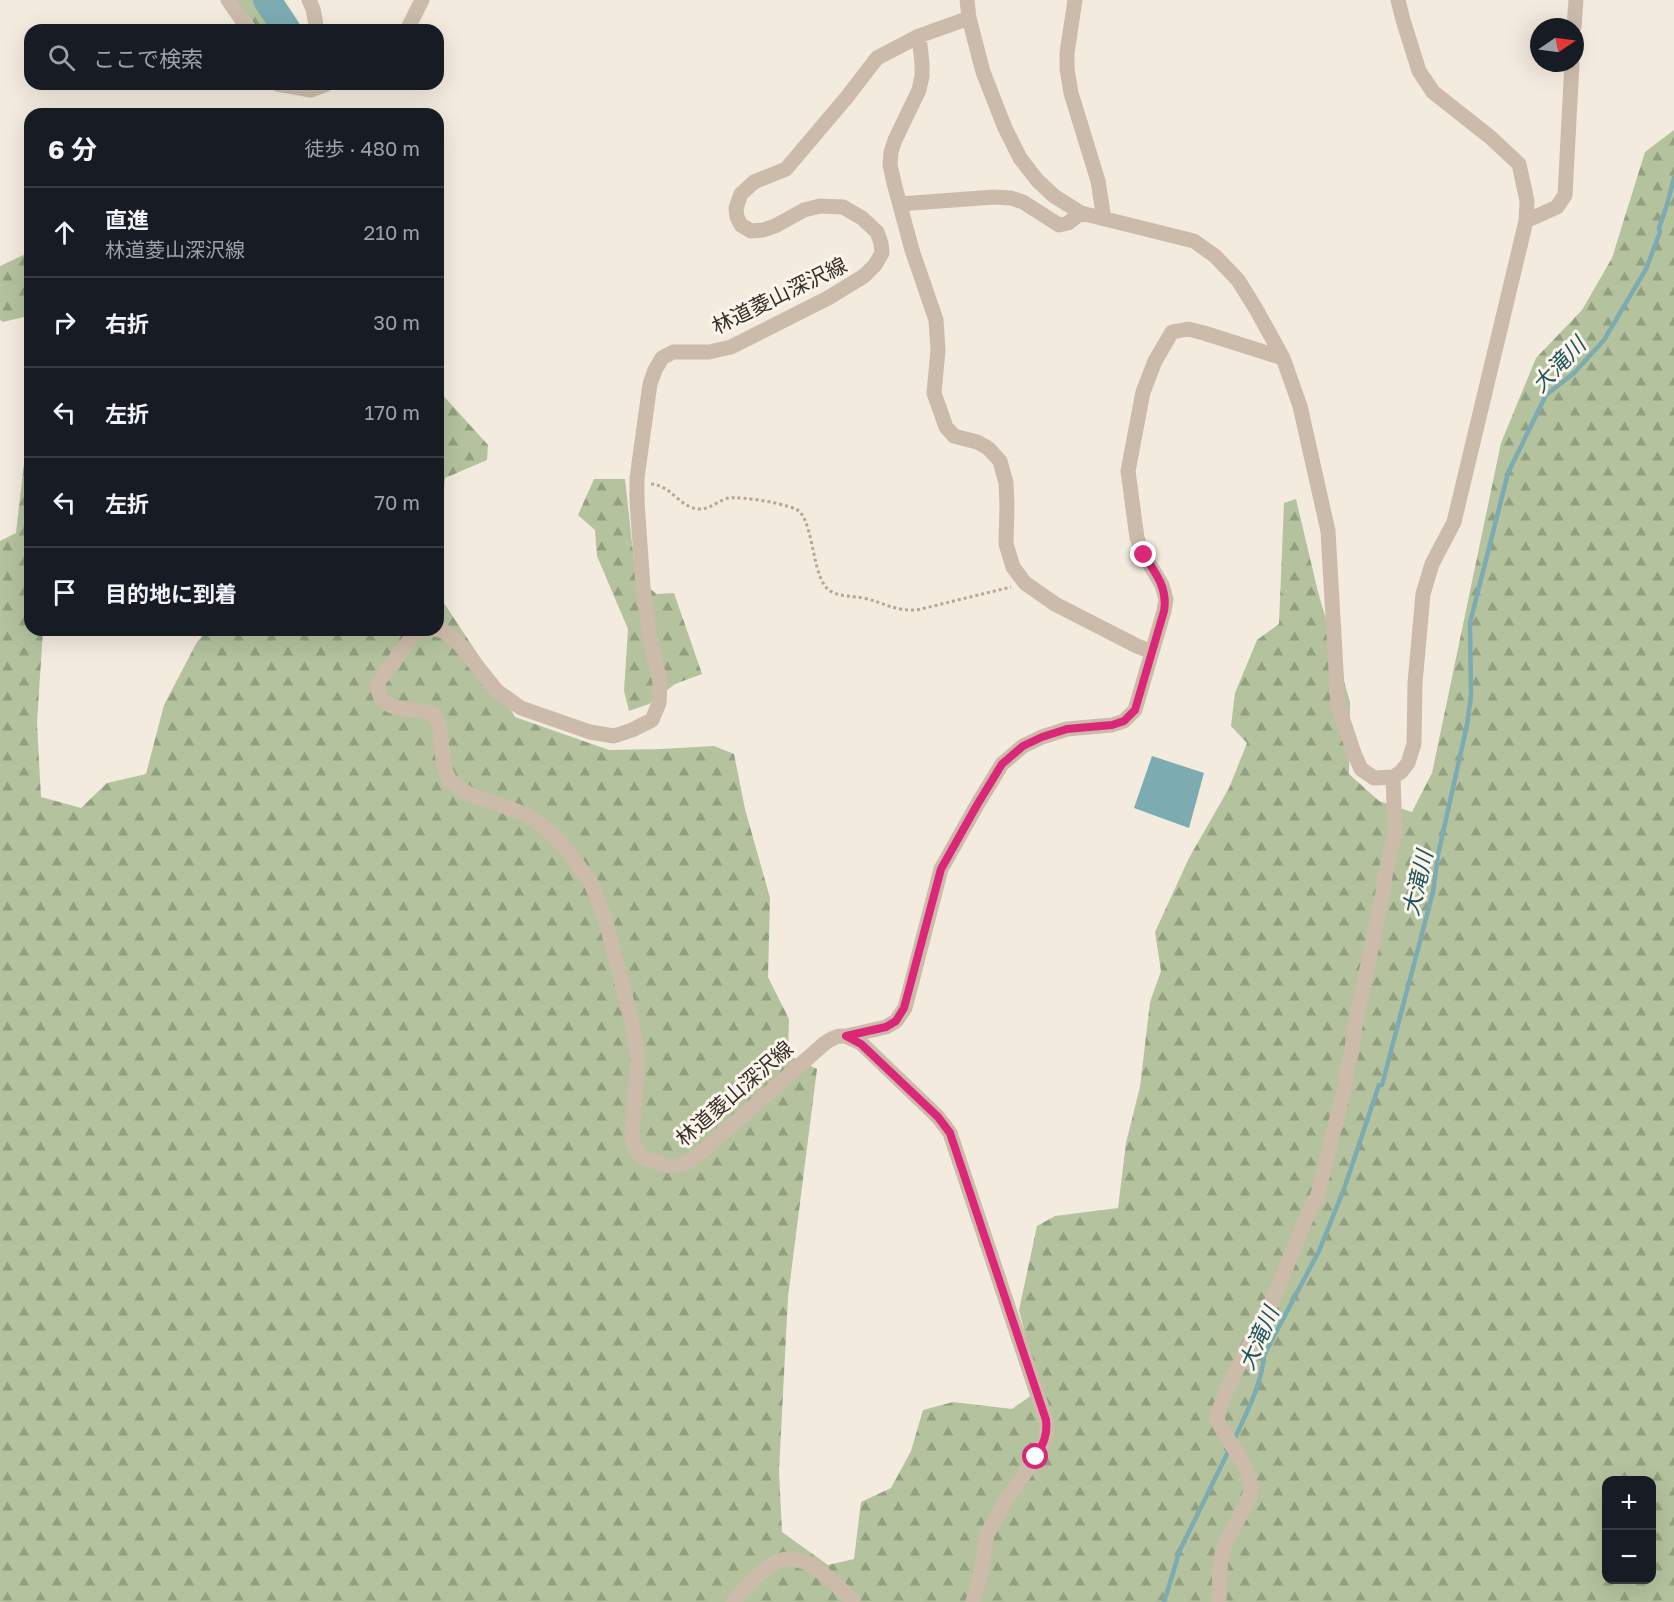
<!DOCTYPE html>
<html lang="ja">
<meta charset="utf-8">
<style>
:root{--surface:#171b24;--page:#242831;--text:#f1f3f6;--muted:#9ea1a6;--line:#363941}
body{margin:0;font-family:"Golos Text","Noto Sans JP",sans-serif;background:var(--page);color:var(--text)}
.controls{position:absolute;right:18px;bottom:18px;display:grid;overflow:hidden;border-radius:12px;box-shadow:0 6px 24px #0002}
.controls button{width:54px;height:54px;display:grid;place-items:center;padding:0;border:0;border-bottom:2px solid var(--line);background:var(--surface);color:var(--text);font:30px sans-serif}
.compass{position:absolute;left:1530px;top:18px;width:54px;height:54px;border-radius:50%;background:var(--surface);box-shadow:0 6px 24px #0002;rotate:77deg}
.stop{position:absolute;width:18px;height:18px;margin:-14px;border:4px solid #db2777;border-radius:50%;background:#fff}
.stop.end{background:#db2777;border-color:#fff;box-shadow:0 2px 6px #0008}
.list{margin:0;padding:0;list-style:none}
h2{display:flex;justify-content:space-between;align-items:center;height:78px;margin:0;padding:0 24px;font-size:26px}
h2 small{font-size:20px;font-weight:400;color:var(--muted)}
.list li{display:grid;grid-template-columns:39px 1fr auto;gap:18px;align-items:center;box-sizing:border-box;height:90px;padding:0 24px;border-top:2px solid var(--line)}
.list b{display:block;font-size:22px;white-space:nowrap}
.list p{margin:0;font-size:20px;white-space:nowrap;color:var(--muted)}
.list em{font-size:20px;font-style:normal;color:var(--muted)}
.icon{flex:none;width:33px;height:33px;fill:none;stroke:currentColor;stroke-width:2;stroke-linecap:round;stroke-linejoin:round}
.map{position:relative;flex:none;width:1674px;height:1602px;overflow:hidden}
.search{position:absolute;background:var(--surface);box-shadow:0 6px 24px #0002;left:24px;top:24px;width:420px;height:66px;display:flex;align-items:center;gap:15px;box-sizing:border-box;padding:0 21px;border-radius:18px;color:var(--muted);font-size:22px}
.panel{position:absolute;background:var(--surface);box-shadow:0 6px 24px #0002;left:24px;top:108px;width:420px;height:528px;border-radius:18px}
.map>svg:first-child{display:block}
</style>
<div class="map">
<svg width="1674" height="1602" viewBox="0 0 1674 1602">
<defs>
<pattern id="forest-firs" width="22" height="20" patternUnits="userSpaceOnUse" patternTransform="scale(1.5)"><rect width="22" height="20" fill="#b4c39e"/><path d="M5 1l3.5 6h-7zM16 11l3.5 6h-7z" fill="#939f81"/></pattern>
</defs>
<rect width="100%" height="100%" fill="#f3ebde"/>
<path fill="url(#forest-firs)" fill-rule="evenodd" d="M236 0H261L284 30H259Z
M1674 130V1602H0V541L16 533 25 455 30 446V630H43L37 723 41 797 81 808 107 783 146 774 164 705 197 642 207 630H438V594L487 668 515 717 609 750 661 749 714 746 734 754 745 809 770 898 768 977 789 1019 788 1055 817 1069 788 1297 779 1471 782 1532 828 1565 854 1559 861 1502 891 1488 911 1451 923 1410 953 1402 1012 1409 1039 1390 1019 1310 1037 1226 1055 1216 1118 1208 1126 1143 1140 1087 1150 1002 1161 971 1155 932 1189 858 1229 788 1247 743 1231 726 1235 693 1257 640 1279 624 1284 503 1296 499 1318 592 1350 702 1349 774 1379 801 1412 812 1432 773 1501 443 1536 358 1582 310 1612 258 1645 152ZM1606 1480H1652V1580H1606Z
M30 252V318L28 316 3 322 0 320V266Z
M438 387 439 391 488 445 487 460 445 478 438 543Z
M594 479H625L636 579 657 594 674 593 702 674 675 684 649 704 629 711 624 691 628 629 597 556 595 530 578 515Z"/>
<path fill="#7cabb1" d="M1152 756 1204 773 1189 828 1134 808Z"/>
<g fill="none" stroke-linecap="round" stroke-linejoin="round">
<path stroke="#7cabb1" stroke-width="4.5" d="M1234 1440C1246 1414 1262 1384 1264 1355L1319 1251 1344 1189 1379 1085H1382L1433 892 1438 855 1467 725 1471 696 1470 623 1508 473 1546 395 1574 373 1604 340 1646 269 1660 232 1659 228 1666 208 1674 178
M1164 1602 1180 1550 1230 1448"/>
<path stroke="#7cabb1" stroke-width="28" d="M267 0 287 30"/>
<path stroke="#b8a594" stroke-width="3" stroke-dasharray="3 3" stroke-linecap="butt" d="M651 484C671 485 680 508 699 509 709 510 719 500 729 498 740 496 793 504 800 512 815 529 812 583 832 592 842 597 853 596 864 598 884 603 895 611 917 610L1011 587"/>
<path stroke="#cba" stroke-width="15" d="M228 0 249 30
M309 0 313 9 317 30
M967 0 969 18 983 72 1005 128 1020 158 1037 180 1054 196 1081 213 1194 241 1215 256 1238 280 1256 309 1283 358 1300 406 1328 531 1338 705 1354 753 1361 769 1374 778 1393 777 1401 772 1408 763 1414 744 1415 683 1423 594 1432 564 1454 522 1526 221 1527 201 1519 164 1490 137 1433 92 1419 71 1403 20 1398 0
M1075 0 1067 53V69L1071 93 1098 181 1104 219
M1574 27 1576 0
M407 30 422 0
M919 36 922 63V76L919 90 895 140 891 152 890 165 894 183 912 250 936 320 938 350 934 393 946 427 954 436 977 442 988 448 1000 461 1006 483 1007 505 1006 544 1013 567 1025 583 1055 604 1137 646 1152 652
M277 84 311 90 327 84
M900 204 994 197 1011 198 1023 202 1059 225 1068 223 1081 213
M1526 221 1557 207 1565 195 1572 63
M425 630 419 631 412 637 378 682C376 718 415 704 435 715L439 724 444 767 450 781 469 794 525 814 543 826 567 850 591 883 605 918 632 1023 638 1058 632 1132 633 1144 640 1156C661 1164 668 1170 690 1162L825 1043C840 1032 846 1035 862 1044L938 1117 950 1133 1046 1420 1047 1429 1045 1440 1036 1457 1006 1500 987 1534 981 1573 973 1602
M438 630H443L460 645 497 691 521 708 590 732 614 736 632 730 652 720 659 703 660 682 650 639 643 587 637 501V478L650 384 655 370 662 358 673 352H709L731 347 828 298 864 276 875 265 882 253 881 243 877 232 862 218 843 207 820 206 804 210 775 226 763 230 751 231 741 225 737 217 736 208 741 194 754 182 786 169 847 97 877 58 919 36 969 18
M846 1036 886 1027 896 1021 905 1008 941 869 977 805 1002 764 1023 746 1042 737 1067 729 1112 725 1124 721 1135 710 1164 611 1166 599 1162 585 1144 555 1137 538 1128 471 1143 392 1155 361 1172 332 1188 329 1204 333 1283 358
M733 1602C744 1589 763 1567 779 1561 803 1550 838 1585 853 1602
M1219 1602C1220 1583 1218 1565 1224 1547 1229 1532 1251 1502 1251 1488 1249 1461 1225 1441 1216 1417L1229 1385 1274 1297 1312 1204 1317 1198 1346 1081 1347 1069 1351 1055 1355 1026 1383 892 1385 875 1395 833 1393 777"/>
</g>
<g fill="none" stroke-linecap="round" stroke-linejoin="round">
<path stroke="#db2777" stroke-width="8" d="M1036 1457C1043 1444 1048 1435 1046 1420L950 1133 938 1117 861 1044 846 1036 886 1027 896 1021 904 1008 941 869 977 805 1002 764 1023 746 1042 737 1067 729 1112 725 1124 721 1135 710 1164 611C1168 588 1156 574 1144 555"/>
</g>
<g text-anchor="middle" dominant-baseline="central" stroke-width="6" stroke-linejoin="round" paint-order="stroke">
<g font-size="21" fill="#392f29" stroke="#faf4eb">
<text transform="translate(779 295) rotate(-26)">林道菱山深沢線</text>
<text transform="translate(734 1093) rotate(-41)">林道菱山深沢線</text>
</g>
<g font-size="22" font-style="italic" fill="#1e545c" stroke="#faf4eb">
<text transform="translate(1558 364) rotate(-46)">大滝川</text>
<text transform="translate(1417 883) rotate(-77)">大滝川</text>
<text transform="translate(1258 1338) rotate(-66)">大滝川</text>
</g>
</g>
</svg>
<div class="controls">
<button>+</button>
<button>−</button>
</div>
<svg class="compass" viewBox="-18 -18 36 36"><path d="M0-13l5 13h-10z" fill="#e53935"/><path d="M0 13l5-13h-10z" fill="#9ea1a6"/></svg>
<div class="stop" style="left:1036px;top:1457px"></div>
<div class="stop end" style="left:1144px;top:555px"></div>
<div class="search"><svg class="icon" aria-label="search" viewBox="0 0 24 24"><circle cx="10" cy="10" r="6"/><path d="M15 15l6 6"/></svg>ここで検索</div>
<section class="panel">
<h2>6 分<small>徒歩 · 480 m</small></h2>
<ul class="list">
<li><svg class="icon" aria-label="ahead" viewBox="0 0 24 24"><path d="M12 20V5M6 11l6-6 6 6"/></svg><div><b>直進</b><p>林道菱山深沢線</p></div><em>210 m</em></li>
<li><svg class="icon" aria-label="right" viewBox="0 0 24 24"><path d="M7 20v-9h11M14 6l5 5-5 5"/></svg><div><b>右折</b></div><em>30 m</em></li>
<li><svg class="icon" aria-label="left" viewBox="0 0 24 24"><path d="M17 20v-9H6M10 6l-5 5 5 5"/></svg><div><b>左折</b></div><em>170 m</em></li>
<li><svg class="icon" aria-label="left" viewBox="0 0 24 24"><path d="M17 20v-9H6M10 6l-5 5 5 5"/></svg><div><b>左折</b></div><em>70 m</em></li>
<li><svg class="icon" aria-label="arrive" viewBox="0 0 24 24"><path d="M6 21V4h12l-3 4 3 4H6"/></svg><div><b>目的地に到着</b></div></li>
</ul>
</section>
</div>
